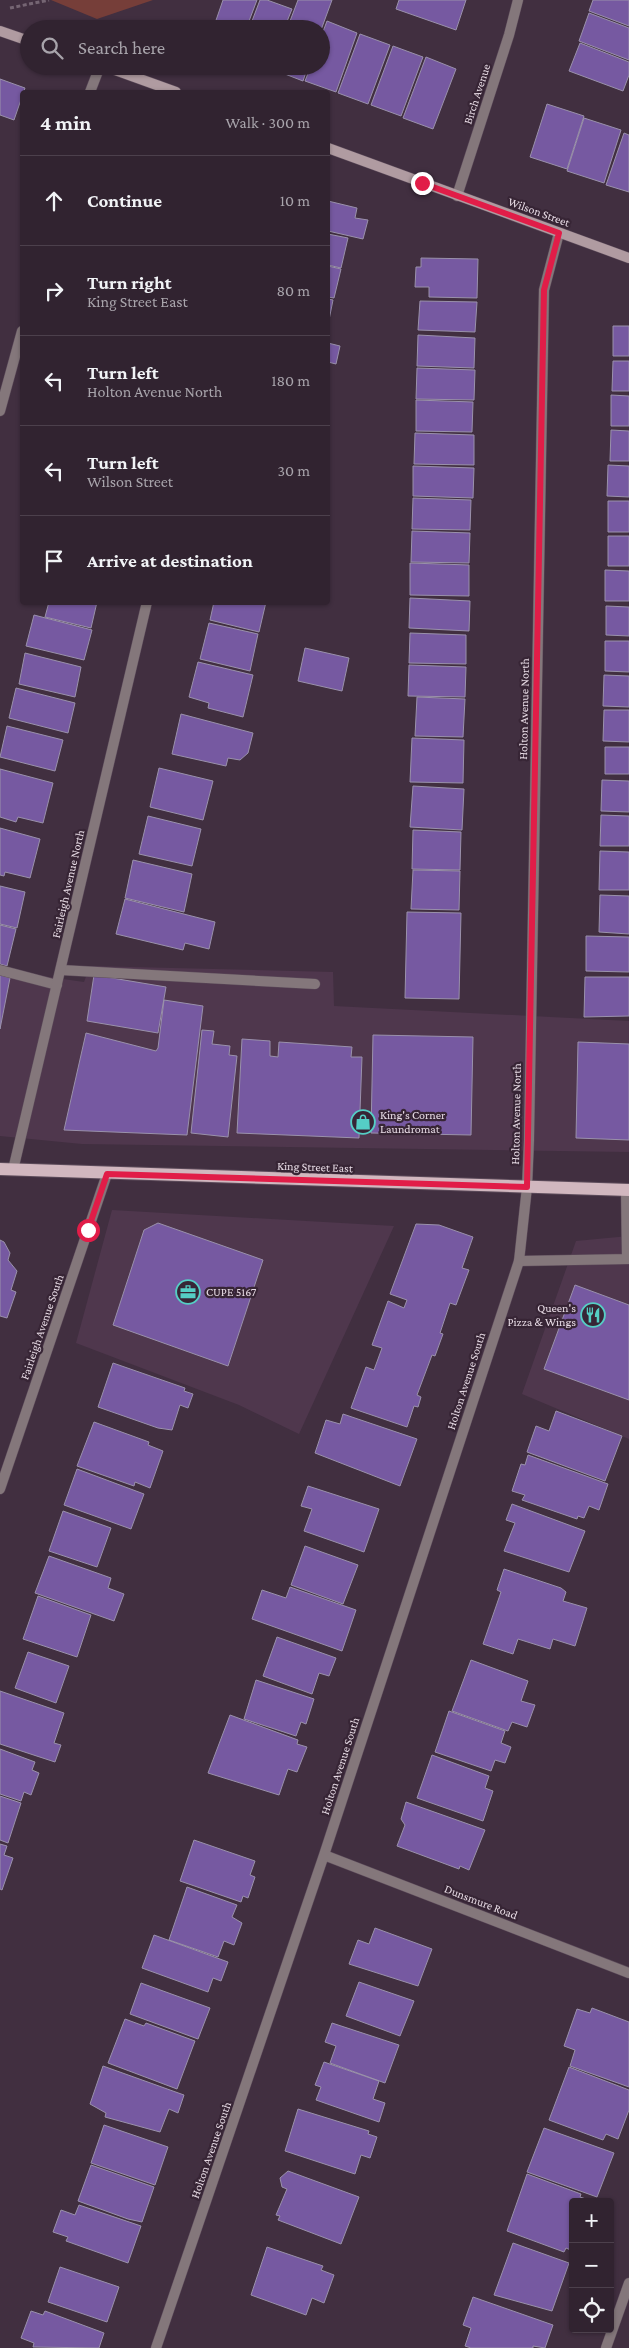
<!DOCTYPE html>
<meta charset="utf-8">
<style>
:root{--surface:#312330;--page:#3d2f3c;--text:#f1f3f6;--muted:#a8a4ab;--line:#4c404c}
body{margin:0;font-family:"Crimson Pro",serif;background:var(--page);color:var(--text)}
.controls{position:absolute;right:15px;bottom:15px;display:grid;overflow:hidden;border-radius:5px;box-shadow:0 1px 4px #0004}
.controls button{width:45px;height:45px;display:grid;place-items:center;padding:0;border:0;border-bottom:1px solid var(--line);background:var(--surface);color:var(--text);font:25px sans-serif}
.stop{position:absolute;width:15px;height:15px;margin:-11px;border:4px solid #e11d48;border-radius:50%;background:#fff}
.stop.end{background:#e11d48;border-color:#fff;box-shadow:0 1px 5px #0008}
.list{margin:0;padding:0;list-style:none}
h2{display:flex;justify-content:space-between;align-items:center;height:65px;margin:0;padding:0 20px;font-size:21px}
h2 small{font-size:16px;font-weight:400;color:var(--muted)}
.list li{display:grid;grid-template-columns:32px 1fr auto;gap:15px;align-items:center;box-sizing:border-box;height:90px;padding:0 20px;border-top:1px solid var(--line)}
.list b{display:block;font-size:19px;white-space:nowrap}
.list p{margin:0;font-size:16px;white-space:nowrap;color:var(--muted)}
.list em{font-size:16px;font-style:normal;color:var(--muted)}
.icon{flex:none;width:28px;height:28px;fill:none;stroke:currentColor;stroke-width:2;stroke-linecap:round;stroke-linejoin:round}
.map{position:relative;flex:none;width:629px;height:2348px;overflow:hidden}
.search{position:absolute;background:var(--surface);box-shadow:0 1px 4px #0004;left:20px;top:20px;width:310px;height:55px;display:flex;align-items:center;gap:12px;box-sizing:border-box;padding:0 18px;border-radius:28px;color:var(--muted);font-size:19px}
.panel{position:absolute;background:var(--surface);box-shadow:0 1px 4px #0004;left:20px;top:90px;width:310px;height:515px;border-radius:5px}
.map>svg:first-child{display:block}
</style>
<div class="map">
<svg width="629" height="2348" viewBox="0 0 629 2348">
<rect width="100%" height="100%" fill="#412f40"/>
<path fill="#4f374d" d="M90 966 333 972 334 1006 629 1021V1152L82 1144 0 1136V970L84 982Z
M112 1210 394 1226 299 1434 239 1405 76 1343Z
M629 1236V1439L522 1394 576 1241Z"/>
<path fill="#763e39" d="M51 0H153L97 19Z"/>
<path fill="#7659a1" stroke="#9a91ab" d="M223 0H257L246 29H213Z
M260 0H267L292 9 284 29H249Z
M298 0H332L321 30 287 29Z
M399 0H466L456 30 396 9Z
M593 0H629V26L589 11Z
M589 13 629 28V60L579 41Z
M327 21 357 33 336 92 305 81 311 66H321V37Z
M360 34 390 45 368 104 338 93Z
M580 43 629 62V75L623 91 569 71Z
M393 46 423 57 401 116 371 105Z
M426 57 456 69 433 129 403 118Z
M273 66H308L303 81 272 69Z
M0 79 25 88 14 120 0 115Z
M547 104 584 116 567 169 530 157Z
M584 118 621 130 604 183 567 171Z
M624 133 629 135V192L606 185Z
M328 201 357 208 355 218 368 220 363 239 328 231Z
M328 234 348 238 341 268 328 265Z
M421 258 478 259 477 298 429 297V287H415L416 267H421Z
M328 266 341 269 334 298 328 297Z
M328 299 333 300 328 325Z
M420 301 477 302 475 332 418 330Z
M613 326H629V356H613Z
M418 335 475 338 474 368 417 366Z
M328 343 340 346 336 364 328 362Z
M613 361H629V391H612Z
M417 368 475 370 474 400 416 399Z
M611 395 629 396V426H611Z
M416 400 473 402 472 432 416 431Z
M611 430 629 431V461H610Z
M415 433 474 435V465L414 464Z
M608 465 629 466V497L607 496Z
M413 466 474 468 473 498 413 496Z
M413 498 471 500 470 530 412 529Z
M608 501H629V532H608Z
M412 531 470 533 469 563 411 562Z
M608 536H629V566H608Z
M410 563 469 565V596L410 595Z
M605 570 629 571V601H605Z
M410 598 470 601 469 631 409 628Z
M49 602H97L91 628 45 617Z
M214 602H266L259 632 210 620Z
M606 606 629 607V636L606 635Z
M34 615 92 630 84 660 26 646Z
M209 623 258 634 250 671 200 659Z
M410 633 466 635V664L409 663Z
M605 641H629V672L605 671Z
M305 648 349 658 342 691 298 681Z
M25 653 81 667 75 697 19 684Z
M198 662 253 675 243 717 208 708 209 703 189 697Z
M409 665 466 667 465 697 408 696Z
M604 675 629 676V707L603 706Z
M16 688 75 703 68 733 9 718Z
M417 697 465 699 463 737 415 736Z
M604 710H629V742L603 741Z
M181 714 253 733 248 753 240 760 228 758 226 766 172 754Z
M7 726 63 740 55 771 0 757Z
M412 738 464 740 463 783 410 782Z
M605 747H629V774H605Z
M159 768 213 781 203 820 150 807Z
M0 769 53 783 43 823 18 817 16 822 0 817Z
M602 780 629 781V812L601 811Z
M413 786 464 789 462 830 410 827Z
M601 815 629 816V846H600Z
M148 816 201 829 192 866 139 854Z
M0 828 40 839 30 878 5 872 4 876 0 875Z
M413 830 461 832 460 870 412 869Z
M600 851 629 852V890H599Z
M133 860 192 874 184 912 125 898Z
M413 870 460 871 459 910 411 909Z
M0 886 25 892 17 928 0 924Z
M600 895 629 896V934L599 932Z
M125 899 215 922 209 949 185 943 183 950 116 934Z
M407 912 461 913 459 999 405 998Z
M0 925 16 929 7 966 0 964Z
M586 936 629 937V972L586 971Z
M0 975 10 978 0 1029Z
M94 975 166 987 158 1033 87 1021Z
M585 977H629V1016L584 1017Z
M164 1000 203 1006 187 1135 64 1130 86 1033 156 1051 158 1048Z
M202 1030 214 1031 212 1044 230 1046 229 1055 237 1056 228 1137 191 1133Z
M373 1035 473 1037 471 1135 371 1133Z
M242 1039 270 1041V1056L278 1057 279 1042 352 1047 351 1057H362L359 1138 237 1133Z
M578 1042 629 1044V1140L576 1138Z
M158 1223 263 1260 228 1366 113 1325 144 1230Z
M416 1224 439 1225 473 1237 462 1268 469 1270 456 1305 450 1303 440 1333 443 1334 435 1356 432 1355 417 1395 421 1397 418 1407 414 1406 407 1427 351 1408 366 1367 374 1370 382 1348 372 1345 388 1301 404 1308 407 1300 390 1294Z
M0 1240 4 1242 10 1253 8 1260 17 1271 11 1290 16 1292 7 1318 0 1316Z
M575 1285 629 1305V1400L544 1369Z
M113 1363 185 1388 184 1391 193 1394 188 1408 180 1405 172 1430 158 1428 98 1407Z
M556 1411 622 1436 605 1481 527 1452 536 1426 549 1431Z
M343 1414 417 1439 400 1486 315 1453 326 1420 340 1424Z
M94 1422 149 1442 148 1445 163 1451 150 1488 135 1482 134 1486 77 1466Z
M528 1455 608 1484 599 1510 589 1506 584 1518 578 1516 577 1519 522 1500 525 1495 512 1491 521 1464 525 1465Z
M77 1469 144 1494 131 1529 64 1505Z
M308 1486 379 1509 364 1552 304 1531 312 1509 301 1506Z
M512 1504 585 1531 569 1572 504 1551 515 1523 506 1520Z
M63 1511 111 1528 97 1567 49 1551Z
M305 1546 358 1565 343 1604 291 1585Z
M49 1556 111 1578 108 1588 124 1594 114 1621 35 1593Z
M504 1569 561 1588 566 1592 563 1601 587 1608 575 1646 553 1639 550 1649 518 1639 513 1654 483 1644 501 1592 497 1590Z
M290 1587 356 1610 342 1651 252 1619 262 1590 286 1598Z
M38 1596 91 1615 77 1657 23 1639Z
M277 1637 336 1658 329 1676 319 1673 312 1694 263 1676Z
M28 1652 69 1666 56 1703 15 1688Z
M471 1660 528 1681 521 1701 535 1705 527 1727 512 1722 508 1731 452 1711Z
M256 1680 314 1699 306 1724 301 1722 296 1736 244 1719Z
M0 1691 64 1713 54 1743 61 1745 55 1762 0 1744Z
M449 1711 505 1731 501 1743 511 1747 505 1763 495 1760 491 1771 435 1752Z
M230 1715 298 1740 297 1744 307 1747 297 1772 288 1769 279 1795 208 1773Z
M0 1749 35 1762 32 1770 39 1773 31 1795 24 1792 21 1801 0 1794Z
M432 1755 489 1776 485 1788 493 1791 483 1821 417 1798Z
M0 1796 21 1803 8 1843 0 1840Z
M406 1802 485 1830 469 1870 460 1866 459 1869 397 1846 405 1825 401 1819Z
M194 1840 255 1861 250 1875 255 1877 248 1898 243 1896 241 1902 180 1881Z
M0 1844 7 1846 4 1855 13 1858 2 1890 0 1889Z
M187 1887 237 1905 232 1917 242 1923 234 1945 224 1941 218 1957 169 1940Z
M375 1928 432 1949 418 1986 349 1964 358 1940 369 1944Z
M154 1935 228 1962 221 1981 213 1978 208 1992 142 1968Z
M359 1982 414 2001 400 2036 346 2016Z
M141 1983 210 2008 198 2039 130 2014Z
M592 2008 629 2022V2087L570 2066 575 2050 564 2046 577 2009 590 2013Z
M125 2019 144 2026 146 2023 195 2041 177 2089 108 2063Z
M332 2023 399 2045 385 2083 330 2063 336 2046 325 2042Z
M324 2062 379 2081 373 2099 385 2103 379 2122 316 2100 321 2087 315 2085Z
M103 2066 184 2095 178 2113 169 2109 160 2132 105 2117 106 2113 90 2104Z
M569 2067 629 2090V2110L618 2139 606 2134 603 2140 549 2120Z
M298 2109 369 2131 368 2134 377 2137 370 2158 361 2155 355 2174 285 2151Z
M104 2125 168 2147 155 2185 91 2163Z
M544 2128 614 2153 597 2197 527 2172Z
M91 2165 154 2187 142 2222 128 2219 78 2201Z
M288 2171 359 2197 341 2244 278 2220 280 2216 276 2215 287 2189 282 2187 280 2178Z
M527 2174 581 2194 580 2197 592 2201 573 2202V2251L566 2248 564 2252 507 2231Z
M79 2205 141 2226 128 2263 66 2241 68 2237 53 2232 61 2210 75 2215Z
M513 2243 569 2263 552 2311 494 2295Z
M267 2247 323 2266 321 2270 334 2275 324 2303 312 2298 306 2315 251 2295Z
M60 2267 119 2287 107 2322 48 2302Z
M473 2297 553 2325 545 2348 533 2346V2348H471L465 2346 471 2328 463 2325Z
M31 2311 43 2315 45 2311 104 2333 99 2348 33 2347 34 2343 21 2338Z"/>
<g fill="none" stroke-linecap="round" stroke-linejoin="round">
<g stroke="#5c4b5a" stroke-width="11">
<path id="service" d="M90 92 100 66
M0 411 22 331
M0 970 57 985
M61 970 315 984
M626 1189 627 1259
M519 1261 629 1259"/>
</g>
<g stroke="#5c4b5a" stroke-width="11">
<path id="minor" d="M13 1170 147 602
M0 1489 107 1174
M324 1855 629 1973
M156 2348 324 1855 519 1261 527 1187 529 1140 544 290 559 233
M606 2348 629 2283"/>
</g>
<g stroke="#5c4b5a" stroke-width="11">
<path id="tertiary" d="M457 196 509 35 518 0"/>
</g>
<g stroke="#5c4b5a" stroke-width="11">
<path id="secondary" d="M0 31 29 41
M104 66 176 92
M328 148 629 258"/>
</g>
<g stroke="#5c4b5a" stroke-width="14">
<path id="primary" d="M0 1169 629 1190"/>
</g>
<path stroke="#756573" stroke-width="3" stroke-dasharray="4 2.5" stroke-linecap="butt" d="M10 8 49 0"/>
<use href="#service" stroke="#84777b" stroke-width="10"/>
<use href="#minor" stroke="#84777b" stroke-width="10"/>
<use href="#tertiary" stroke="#84777b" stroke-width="10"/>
<use href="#secondary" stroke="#b09ba1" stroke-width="10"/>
<use href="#primary" stroke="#d1b7bf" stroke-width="12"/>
</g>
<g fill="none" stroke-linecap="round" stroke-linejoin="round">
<path stroke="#e11d48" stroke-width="6" d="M88 1230 107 1174 527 1187 544 290 559 233 422 183"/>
</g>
<defs>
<g id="shop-ring" transform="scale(1.25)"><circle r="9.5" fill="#372535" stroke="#55cec5" stroke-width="1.5"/><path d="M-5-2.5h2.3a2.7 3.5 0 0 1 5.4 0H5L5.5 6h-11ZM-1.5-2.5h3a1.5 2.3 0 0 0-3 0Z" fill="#55cec5"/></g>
<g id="office-ring" transform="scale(1.25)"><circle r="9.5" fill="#372535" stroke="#55cec5" stroke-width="1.5"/><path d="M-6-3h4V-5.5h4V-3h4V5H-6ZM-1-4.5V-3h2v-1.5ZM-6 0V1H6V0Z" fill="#55cec5"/></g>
<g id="restaurant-ring" transform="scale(1.25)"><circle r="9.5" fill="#372535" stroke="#55cec5" stroke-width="1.5"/><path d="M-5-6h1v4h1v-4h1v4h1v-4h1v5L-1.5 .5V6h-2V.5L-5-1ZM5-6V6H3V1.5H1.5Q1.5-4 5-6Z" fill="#55cec5"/></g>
</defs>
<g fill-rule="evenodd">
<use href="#shop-ring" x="363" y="1122"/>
<use href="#office-ring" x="188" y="1292"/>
<use href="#restaurant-ring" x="593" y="1315"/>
</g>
<g text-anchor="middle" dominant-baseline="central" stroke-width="4.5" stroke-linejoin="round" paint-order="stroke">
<g font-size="12" fill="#e7dbe5" stroke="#372535">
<text transform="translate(477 94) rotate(-72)">Birch Avenue</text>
<text transform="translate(539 212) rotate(20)">Wilson Street</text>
<text transform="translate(524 709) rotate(-89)">Holton Avenue North</text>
<text transform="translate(68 884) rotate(-77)">Fairleigh Avenue North</text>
<text transform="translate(516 1114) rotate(-89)">Holton Avenue North</text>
<text transform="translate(315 1167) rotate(2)">King Street East</text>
<text transform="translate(42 1327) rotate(-71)">Fairleigh Avenue South</text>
<text transform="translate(466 1381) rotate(-72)">Holton Avenue South</text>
<text transform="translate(340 1766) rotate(-72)">Holton Avenue South</text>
<text transform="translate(481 1902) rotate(21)">Dunsmure Road</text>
<text transform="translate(211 2150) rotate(-71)">Holton Avenue South</text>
</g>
<g font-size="12" fill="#e7dbe5" stroke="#372535" text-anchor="start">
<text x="380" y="1115">King's Corner<tspan x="380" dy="14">Laundromat</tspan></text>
<text x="206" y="1292">CUPE 5167</text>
<text x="576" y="1308" text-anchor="end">Queen's<tspan x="576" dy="14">Pizza &amp; Wings</tspan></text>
</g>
</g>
</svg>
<div class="controls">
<button>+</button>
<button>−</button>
<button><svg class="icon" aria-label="locate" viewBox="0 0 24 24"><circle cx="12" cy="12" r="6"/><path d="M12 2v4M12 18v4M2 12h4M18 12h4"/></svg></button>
</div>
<div class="stop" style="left:88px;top:1230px"></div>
<div class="stop end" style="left:422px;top:183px"></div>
<div class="search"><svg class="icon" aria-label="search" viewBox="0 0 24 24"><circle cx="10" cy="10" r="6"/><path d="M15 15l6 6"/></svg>Search here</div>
<section class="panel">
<h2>4 min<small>Walk · 300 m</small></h2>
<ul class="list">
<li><svg class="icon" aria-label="ahead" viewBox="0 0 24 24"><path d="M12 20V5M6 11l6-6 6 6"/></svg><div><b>Continue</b></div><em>10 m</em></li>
<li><svg class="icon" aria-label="right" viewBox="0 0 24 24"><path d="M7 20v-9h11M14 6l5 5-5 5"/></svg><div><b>Turn right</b><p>King Street East</p></div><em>80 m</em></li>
<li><svg class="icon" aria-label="left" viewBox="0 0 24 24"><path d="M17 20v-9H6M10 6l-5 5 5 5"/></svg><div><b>Turn left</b><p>Holton Avenue North</p></div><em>180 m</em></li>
<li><svg class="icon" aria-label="left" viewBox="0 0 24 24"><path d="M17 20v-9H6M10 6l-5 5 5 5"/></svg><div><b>Turn left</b><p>Wilson Street</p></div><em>30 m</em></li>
<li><svg class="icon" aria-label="arrive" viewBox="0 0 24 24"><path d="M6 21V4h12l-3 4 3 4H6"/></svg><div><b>Arrive at destination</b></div></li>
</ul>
</section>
</div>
